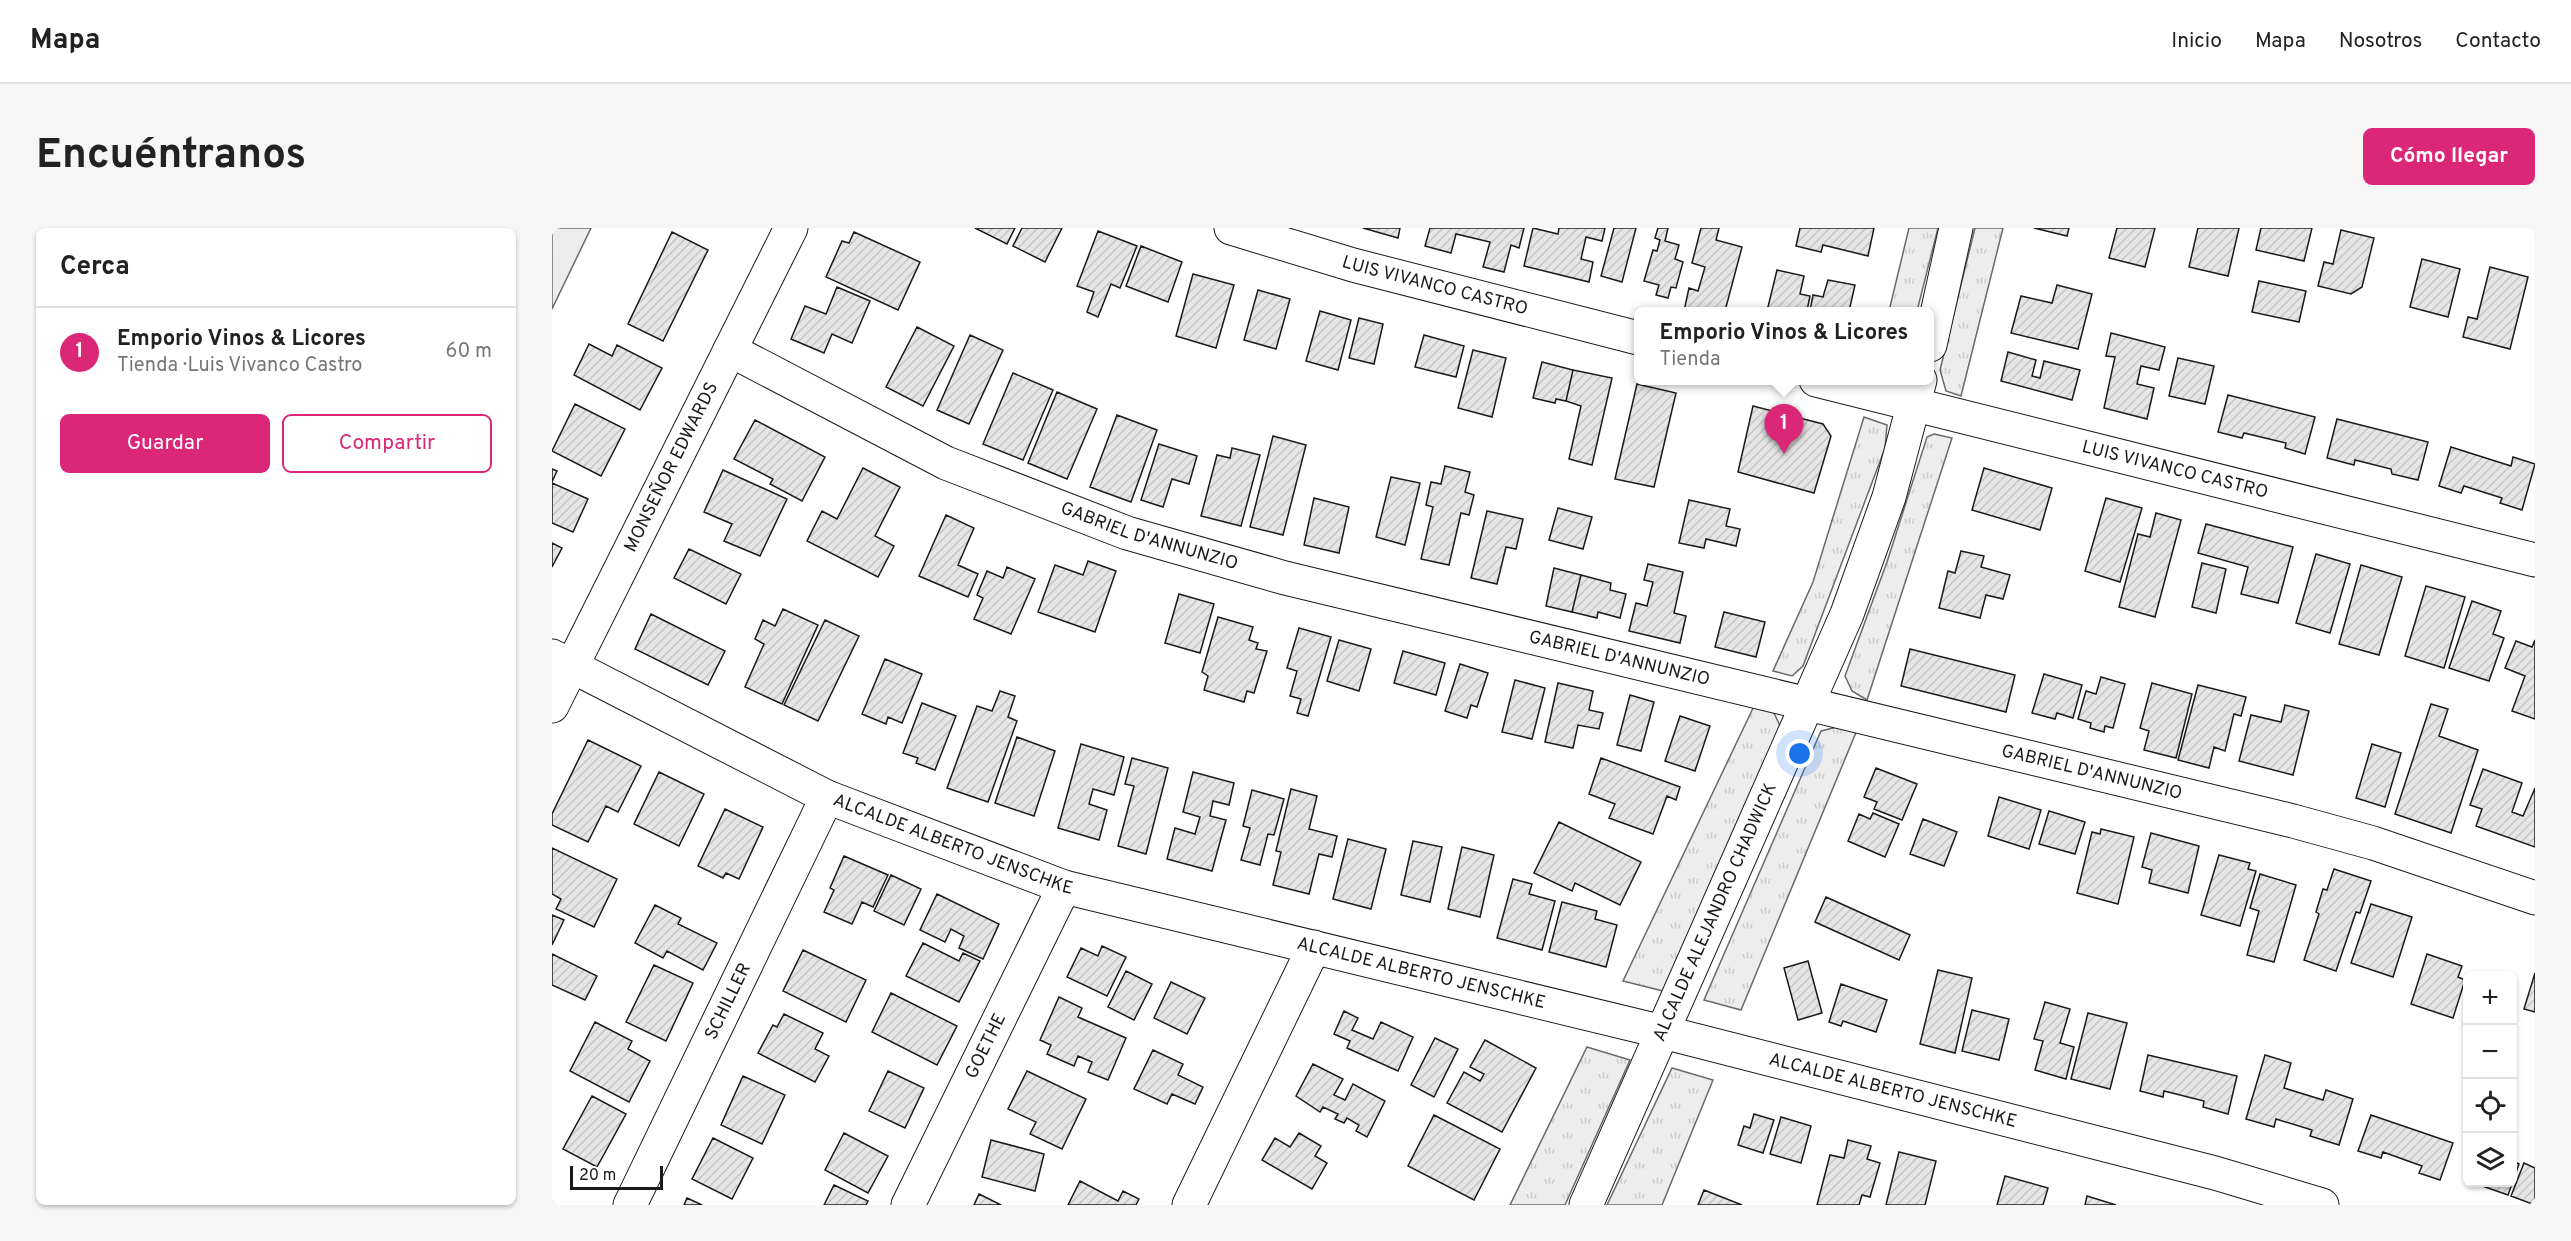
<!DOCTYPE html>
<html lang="es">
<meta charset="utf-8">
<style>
:root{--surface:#fff;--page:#f6f6f6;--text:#222;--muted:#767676;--line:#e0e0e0;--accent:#db2777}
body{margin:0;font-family:Overpass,sans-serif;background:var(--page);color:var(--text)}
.controls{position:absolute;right:18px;bottom:18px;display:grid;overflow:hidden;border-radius:9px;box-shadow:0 2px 4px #0004}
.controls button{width:54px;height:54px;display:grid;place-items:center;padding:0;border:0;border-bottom:2px solid var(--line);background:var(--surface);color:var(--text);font:30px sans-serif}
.scale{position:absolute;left:18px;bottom:15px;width:93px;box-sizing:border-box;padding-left:6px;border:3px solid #1a1a1a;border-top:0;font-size:16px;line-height:21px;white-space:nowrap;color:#1a1a1a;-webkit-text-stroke:4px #fff;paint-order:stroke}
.you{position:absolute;left:1248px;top:526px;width:21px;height:21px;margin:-15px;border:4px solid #fff;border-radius:50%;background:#1a73e8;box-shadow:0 0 0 9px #1a73e833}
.badge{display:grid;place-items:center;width:39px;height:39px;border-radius:50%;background:var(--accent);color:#fff;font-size:20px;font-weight:700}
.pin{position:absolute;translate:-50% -50px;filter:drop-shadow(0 2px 3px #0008)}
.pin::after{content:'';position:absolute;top:32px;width:21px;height:18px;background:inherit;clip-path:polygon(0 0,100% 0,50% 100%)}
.popup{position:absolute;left:1082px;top:79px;width:300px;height:78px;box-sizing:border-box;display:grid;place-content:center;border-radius:9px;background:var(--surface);filter:drop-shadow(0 2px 4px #0005);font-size:20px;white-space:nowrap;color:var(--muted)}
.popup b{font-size:22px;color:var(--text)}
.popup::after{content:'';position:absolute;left:50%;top:100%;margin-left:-12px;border:12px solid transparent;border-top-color:var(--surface)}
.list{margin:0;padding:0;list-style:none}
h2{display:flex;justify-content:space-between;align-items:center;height:78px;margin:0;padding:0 24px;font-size:26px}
h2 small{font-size:20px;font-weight:400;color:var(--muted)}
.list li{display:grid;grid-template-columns:39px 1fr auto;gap:18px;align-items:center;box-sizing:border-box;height:90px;padding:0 24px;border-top:2px solid var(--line)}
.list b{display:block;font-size:22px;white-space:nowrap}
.list p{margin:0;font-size:20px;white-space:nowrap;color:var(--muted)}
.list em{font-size:20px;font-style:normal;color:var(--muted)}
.actions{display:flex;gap:12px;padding:18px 24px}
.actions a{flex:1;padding:14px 0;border:2px solid var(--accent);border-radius:9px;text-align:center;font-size:21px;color:var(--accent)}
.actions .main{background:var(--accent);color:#fff}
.icon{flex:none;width:33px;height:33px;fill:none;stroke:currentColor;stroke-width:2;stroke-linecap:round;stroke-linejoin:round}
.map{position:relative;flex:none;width:1983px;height:977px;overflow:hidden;border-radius:9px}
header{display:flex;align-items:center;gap:36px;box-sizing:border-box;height:84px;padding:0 30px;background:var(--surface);border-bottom:2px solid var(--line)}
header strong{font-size:28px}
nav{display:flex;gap:33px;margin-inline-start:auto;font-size:21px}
.intro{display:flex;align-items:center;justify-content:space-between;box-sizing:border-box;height:144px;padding:0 36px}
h1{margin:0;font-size:42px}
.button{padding:15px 27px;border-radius:9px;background:var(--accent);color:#fff;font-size:21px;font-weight:700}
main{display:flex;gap:36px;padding:0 36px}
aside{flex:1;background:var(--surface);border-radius:9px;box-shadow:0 2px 4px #0004}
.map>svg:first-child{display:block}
</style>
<header>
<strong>Mapa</strong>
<nav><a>Inicio</a><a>Mapa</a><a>Nosotros</a><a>Contacto</a></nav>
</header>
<div class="intro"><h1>Encuéntranos</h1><a class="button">Cómo llegar</a></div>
<main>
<aside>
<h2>Cerca<small></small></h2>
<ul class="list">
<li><span class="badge">1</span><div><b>Emporio Vinos &amp; Licores</b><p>Tienda · Luis Vivanco Castro</p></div><em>60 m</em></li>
</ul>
<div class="actions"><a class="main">Guardar</a><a>Compartir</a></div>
</aside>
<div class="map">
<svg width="1983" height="977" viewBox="0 0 1983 977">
<defs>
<pattern id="grass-tufts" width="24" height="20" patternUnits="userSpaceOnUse" patternTransform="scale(1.5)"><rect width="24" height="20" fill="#ededed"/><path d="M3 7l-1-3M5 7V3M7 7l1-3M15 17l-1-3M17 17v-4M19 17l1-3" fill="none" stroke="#cbcbcb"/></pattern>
<pattern id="building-hatch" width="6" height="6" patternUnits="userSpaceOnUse" patternTransform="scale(1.5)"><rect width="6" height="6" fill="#e6e6e6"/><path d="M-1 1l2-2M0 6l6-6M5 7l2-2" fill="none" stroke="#c5c5c5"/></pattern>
</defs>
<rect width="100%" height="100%" fill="#fff"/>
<path fill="url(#grass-tufts)" stroke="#6a6a6a" stroke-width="1.5" d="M1357 0H1386L1365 83H1337Z
M1423 0H1451L1409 168 1394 163 1388 142Z
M1312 189 1335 197 1333 220 1251 438 1240 448 1221 443 1261 354Z
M1382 206 1400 210 1315 472 1300 463 1293 448 1335 334 1375 209Z
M1203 476 1222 485 1230 502 1119 765 1071 753Z
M1285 499 1305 502 1189 782 1152 772 1269 503Z
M1035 819 1078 832 1013 977H958Z
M1120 840 1161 852 1110 977H1055Z"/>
<path fill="#ededed" stroke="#6a6a6a" stroke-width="1.5" d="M0 0H39L0 81Z"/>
<path fill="url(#building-hatch)" stroke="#1a1a1a" stroke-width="1.5" d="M423 0H463L455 16Z
M470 0H510L493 34 461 18Z
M811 0H848L846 10Z
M878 0H972L967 20 959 17 952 44 931 39 938 14 904 6 899 25 873 18Z
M981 0 1006 6 1007 0H1053L1050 13 1034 9 1029 31 1041 34 1037 54 972 38Z
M1062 0H1084L1070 54 1049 48Z
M1106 0H1116L1113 13 1127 17 1123 31 1131 34 1124 60 1119 59 1116 70 1104 67 1107 57 1092 53 1101 22 1105 23 1108 12 1103 10Z
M1149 0H1167L1164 12 1190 19 1173 83H1132L1137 60 1146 63 1153 39 1140 35Z
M1248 0H1322L1316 28 1271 17 1269 24 1244 18Z
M1482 0H1517L1515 8Z
M1565 0H1603L1593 39 1557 30Z
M1646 0H1687L1676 48 1637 39Z
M1709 0H1760L1752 33 1704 22Z
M1789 2 1822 10 1810 59 1799 66 1766 58 1772 34 1781 36Z
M546 3 585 18 568 60 559 56 546 89 535 84 542 64 525 58Z
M120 4 156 22 111 113 76 96Z
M302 4 368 34 346 82 274 49 290 13 297 15Z
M589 18 630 34 616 74 574 58Z
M1870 31 1908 41 1896 89 1858 79Z
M1938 39 1976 49 1958 121 1911 109 1916 89 1925 91Z
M1225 42 1252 48 1248 66 1258 68 1255 83H1215Z
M641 46 682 57 664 120 624 108Z
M1276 52 1303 57 1297 83H1258L1261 67 1271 69Z
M1707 53 1754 63 1747 94 1700 84Z
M1505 57 1540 66 1526 121 1459 105 1469 68 1500 75Z
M285 59 318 73 300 115 280 106 272 125 239 111 253 78 274 86Z
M706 62 738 71 724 121 692 112Z
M768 83 799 92 786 142 754 133Z
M807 90 831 96 822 136 797 130Z
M365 99 402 118 371 178 334 159Z
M1559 105 1613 119 1607 142 1589 138 1585 156 1602 160 1595 191 1552 180 1563 129 1554 128Z
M418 107 451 122 417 196 385 182Z
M872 107 912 118 904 149 863 139Z
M37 116 60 128 65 117 110 140 88 182 22 147Z
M921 122 954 130 940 189 906 180Z
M1456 124 1484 132 1480 148 1488 150 1492 133 1528 142 1520 172 1449 153Z
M1626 130 1662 138 1653 176 1617 168Z
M990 134 1021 142 1014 173 1004 171 1003 175 981 170Z
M1021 142 1060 150 1040 237 1017 231 1029 178 1014 173Z
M461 145 501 162 471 232 431 216Z
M1085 156 1124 165 1102 259 1063 251Z
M505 164 545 181 515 251 476 235Z
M1676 167 1763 189 1753 226 1733 220 1734 215 1692 205 1690 210 1666 204Z
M23 176 73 201 49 248 0 223Z
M1201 178 1271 196 1279 208 1262 265 1186 244Z
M565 187 605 202 579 274 538 259Z
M1785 191 1876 214 1866 252 1840 246 1839 241 1803 232 1802 237 1775 230Z
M203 192 273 229 250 273 218 256 221 251 182 231Z
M721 208 754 217 731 307 698 299Z
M607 216 645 228 637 256 620 251 611 279 589 272Z
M1899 219 1959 238 1961 229 1983 236 1970 282 1948 275 1950 270 1912 258 1909 265 1887 258Z
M680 220 708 227 689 298 649 288 665 227 678 230Z
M893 238 918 244 913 264 922 267 917 287 909 285 897 337 869 331 881 279 874 277 879 254 889 256Z
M311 240 348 259 323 308 342 318 326 349 255 313 270 283 285 291Z
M1432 240 1500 260 1488 302 1420 282Z
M0 241 5 243 0 254Z
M171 242 235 271 208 328 172 313 180 296 152 284Z
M839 249 868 255 853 317 824 309Z
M0 255 36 271 21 304 0 295Z
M762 270 797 279 787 325 752 317Z
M1554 270 1590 280 1568 354 1533 343Z
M1137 272 1178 281 1174 298 1188 301 1184 318 1154 311 1152 320 1127 315Z
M1006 280 1040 289 1031 321 997 312Z
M935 283 971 291 964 321 954 319 945 356 919 350Z
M1604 285 1629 292 1603 389 1567 379 1586 306 1598 309Z
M394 287 422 300 406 337 426 346 416 369 367 348Z
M1654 296 1741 319 1726 375 1689 366 1696 339 1646 325Z
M0 315 10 320 0 339Z
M137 321 189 346 174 376 122 350Z
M1409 323 1432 328 1429 339 1458 347 1451 371 1434 367 1428 390 1387 380 1396 343 1403 345Z
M1764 326 1798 336 1778 405 1744 395Z
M536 333 564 343 543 404 486 384 503 337 531 347Z
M1650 335 1674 341 1664 385 1640 379Z
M1096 336 1131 344 1122 385 1134 388 1128 415 1077 403 1084 375 1095 378 1101 354 1092 352Z
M1809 337 1850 349 1827 427 1787 416Z
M455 339 483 351 459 406 422 391 431 370 425 367 435 343 451 350Z
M1002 340 1029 347 1020 384 994 378Z
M1029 347 1059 355 1058 362 1074 366 1068 390 1046 384 1045 390 1020 384Z
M1874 358 1913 369 1892 440 1853 428Z
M627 366 662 376 648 425 613 415Z
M1920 373 1949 383 1941 406 1952 410 1937 453 1897 440Z
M231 381 266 397 230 476 193 459 212 416 203 411 211 392 223 398Z
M1172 384 1213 394 1204 429 1163 419Z
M99 386 173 423 156 457 83 421Z
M666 389 701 399 697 412 706 415 704 421 715 423 702 465 695 463 692 474 652 462 656 448 650 444Z
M273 392 307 408 266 493 232 477Z
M747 400 779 409 756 488 745 485 749 471 738 468 745 443 735 440Z
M787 412 819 421 807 463 775 453Z
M1983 412V491L1960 483 1973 448 1953 440 1964 413 1980 419Z
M1358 421 1463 447 1454 484 1349 458Z
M851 423 893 435 884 467 842 455Z
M333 431 370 446 350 495 336 489 334 496 310 486Z
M908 436 936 445 925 479 919 477 915 490 893 483Z
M1492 446 1530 457 1521 490 1505 485 1503 491 1480 485Z
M1549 449 1573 456 1561 500 1553 498 1552 504 1538 500 1539 495 1526 491 1534 463 1544 466Z
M963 452 993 460 980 511 950 504Z
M1006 455 1041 463 1037 482 1051 485 1047 501 1026 497 1021 520 993 514Z
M1600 455 1640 466 1624 530 1592 522 1597 503 1588 500Z
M1646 457 1694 469 1689 488 1682 486 1673 523 1662 519 1657 540 1626 532Z
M448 463 463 468 456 489 465 493 436 574 395 560 425 478 440 483Z
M1078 467 1102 474 1089 523 1065 517Z
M370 475 404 488 383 542 364 535 366 530 351 525Z
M1879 476 1896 481 1887 508 1926 522 1899 605 1843 586Z
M1733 477 1757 483 1741 547 1687 533 1699 487 1729 494Z
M1128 488 1158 498 1143 543 1113 533Z
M465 509 503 523 482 588 443 575Z
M36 512 89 538 66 584 54 578 36 614 0 597V586Z
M529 516 572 529 562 567 541 561 537 576 555 582 547 612 506 600Z
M1820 516 1849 525 1833 579 1804 570Z
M580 530 616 540 594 626 566 618 582 558 573 556Z
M1049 530 1128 559 1124 572 1115 568 1101 606 1057 590 1063 576 1037 566Z
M1324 540 1365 556 1350 592 1322 581 1325 574 1312 569Z
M1931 541 1970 555 1960 584 1971 588 1983 560V619L1924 598 1930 581 1918 577Z
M107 544 152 566 127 618 82 596Z
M641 544 682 555 677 577 661 573 658 588 674 592 660 643 615 631 623 600 643 606 648 589 631 584Z
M739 561 765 568 757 601 785 608 780 629 767 626 757 666 721 657 729 624 724 623Z
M700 562 732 571 722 607 716 606 708 637 689 632 698 600 691 598Z
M1447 569 1489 582 1477 621 1436 608Z
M173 581 211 599 187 651 174 645 171 650 146 638Z
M1497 583 1533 594 1523 626 1487 616Z
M1321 585 1347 596 1333 629 1296 613 1307 586 1318 591Z
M1371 591 1405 604 1392 638 1358 626Z
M1007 594 1089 634 1068 677 1023 655 1020 663 982 645Z
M1549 601 1582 609 1566 676 1525 665 1540 604 1548 606Z
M1599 605 1647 618 1636 665 1597 655 1600 642 1590 639Z
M796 611 834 621 819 681 781 671Z
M861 613 890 619 878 674 849 667Z
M910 619 942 627 928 689 896 681Z
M0 620 65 651 42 699 4 681 9 671 0 666Z
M1667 627 1698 635 1696 641 1704 643 1688 698 1649 687Z
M292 628 336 647 321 679 310 674 300 696 272 684 282 662 278 660Z
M1782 641 1819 653 1808 685 1804 684 1784 743 1752 732 1767 686 1764 684 1771 661 1775 662Z
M1708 646 1744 657 1722 734 1695 727 1707 683 1698 680Z
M339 647 369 661 352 697 322 683Z
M961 651 980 656 977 666 1003 673 990 722 945 710Z
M385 666 447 696 431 731 407 720 412 708 399 701 393 714 368 702Z
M1274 669 1358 707 1347 732 1263 694Z
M1010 674 1045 683 1043 691 1065 697 1054 739 997 724Z
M1819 676 1860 689 1841 749 1799 735Z
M103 677 129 690 126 696 165 715 151 742 115 723 111 730 83 715Z
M0 687 12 692 0 717Z
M371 715 407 733 411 725 428 733 407 774 354 748Z
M550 718 574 729 555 768 515 749 529 720 546 728Z
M251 722 314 752 294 794 231 763Z
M0 726 45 748 33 772 0 757Z
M1875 726 1910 738 1906 749 1913 752 1901 790 1859 776Z
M1256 733 1270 785 1246 792 1232 740Z
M102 737 141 755 114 813 74 794Z
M1386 742 1420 750 1403 825 1368 816Z
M574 743 600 756 582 792 556 779Z
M1983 745V784L1972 781Z
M619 754 653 770 635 806 602 790Z
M1289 756 1335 772 1324 804 1291 793 1289 798 1277 794Z
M339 765 405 798 385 837 320 804Z
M507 769 530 780 526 789 574 810 556 852 536 844 540 834 526 828 522 838 495 826 499 817 488 812Z
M1493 774 1518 781 1508 815 1522 819 1514 851 1483 842 1491 813 1482 811Z
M1420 782 1457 791 1447 832 1410 823Z
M792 783 806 790 800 802 821 811 829 794 861 809 846 843 795 820 798 813 782 806Z
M1536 785 1575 795 1558 861 1519 851Z
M232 786 271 805 263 821 277 828 263 854 206 825 221 797 225 799Z
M43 794 80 813 76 821 98 833 77 874 18 843Z
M883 810 906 821 882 869 859 857Z
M933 812 984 840 950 904 895 875 912 844 928 853 932 846 918 839Z
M601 822 631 836 626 847 651 859 643 876 620 866 615 876 582 861Z
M1596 827 1685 848 1676 886 1651 879 1652 873 1612 863 1611 869 1588 863Z
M1713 827 1739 835 1732 860 1771 872 1774 862 1801 871 1787 917 1758 908 1760 902 1724 891 1722 899 1694 891Z
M761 836 791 851 782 867 793 872 801 856 833 873 815 909 804 903 807 897 795 890 792 895 783 891 786 886 771 879 768 884 744 868Z
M336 843 372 860 353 900 317 883Z
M475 843 534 871 510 921 478 906 484 894 456 881Z
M191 848 233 867 210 916 169 897Z
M40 868 74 886 45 939 11 921Z
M1202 886 1222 892 1211 925 1186 917 1192 898 1198 900Z
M882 887 948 921 922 972 856 938Z
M1819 887 1901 915 1888 952 1867 945 1870 938 1831 924 1829 930 1806 923Z
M1229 889 1259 898 1249 935 1218 926Z
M292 905 336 928 316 965 273 942Z
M747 905 769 918 763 928 775 935 760 961 710 932 723 910 738 919Z
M161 910 201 930 180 971 140 951Z
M439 912 492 926 483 963 430 949Z
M1296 912 1319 918 1315 931 1328 935 1318 969 1310 967 1307 977H1265L1278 927 1292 930Z
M1347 924 1384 933 1373 977H1334Z
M1960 933 1967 936 1956 967 1919 954H1960Z
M1972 935 1983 940V977L1959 968Z
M1453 948 1496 960 1491 977H1445Z
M528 953 566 973 571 963 587 971 584 977H516Z
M282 957 316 973 314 977H272Z
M1152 962 1190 977H1146Z
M427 966 449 977H422Z
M1535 968 1564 977H1533Z
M135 970 150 977H132Z"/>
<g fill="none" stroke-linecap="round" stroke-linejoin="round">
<g stroke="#1a1a1a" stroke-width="35">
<g id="minor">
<path id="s1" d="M679 0 801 37 1086 110"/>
<path d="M1378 117 1404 0"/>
<path id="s2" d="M178 122 394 235 575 305 733 350 1741 593 1821 615 1983 670"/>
<path id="s3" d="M1264 152 1983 332"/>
<path id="s4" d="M0 428 275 569 512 659 1111 804 1663 945 1770 977"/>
<path id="s5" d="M0 478 239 0"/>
<path id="s6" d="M78 977 275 569"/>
<path id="s7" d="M356 977 512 659"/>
<path d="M637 977 762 719"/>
<path id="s8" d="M1034 977 1295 386 1337 269 1368 152"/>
</g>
</g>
<use href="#minor" stroke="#fff" stroke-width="33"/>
</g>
<g text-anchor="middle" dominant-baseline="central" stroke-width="4.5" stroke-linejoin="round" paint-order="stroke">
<g font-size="18" fill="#1a1a1a" stroke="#fff">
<text stroke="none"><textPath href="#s1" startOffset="212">LUIS VIVANCO CASTRO</textPath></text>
<text stroke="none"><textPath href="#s5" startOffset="267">MONSEÑOR EDWARDS</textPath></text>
<text stroke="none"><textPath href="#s3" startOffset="370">LUIS VIVANCO CASTRO</textPath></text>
<text stroke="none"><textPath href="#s2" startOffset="460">GABRIEL D'ANNUNZIO</textPath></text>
<text stroke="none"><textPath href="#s2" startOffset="946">GABRIEL D'ANNUNZIO</textPath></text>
<text stroke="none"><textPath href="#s2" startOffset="1432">GABRIEL D'ANNUNZIO</textPath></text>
<text stroke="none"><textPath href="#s4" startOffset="444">ALCALDE ALBERTO JENSCHKE</textPath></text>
<text stroke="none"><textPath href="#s8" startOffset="320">ALCALDE ALEJANDRO CHADWICK</textPath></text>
<text stroke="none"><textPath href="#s4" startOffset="930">ALCALDE ALBERTO JENSCHKE</textPath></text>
<text stroke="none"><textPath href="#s6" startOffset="226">SCHILLER</textPath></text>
<text stroke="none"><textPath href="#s7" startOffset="177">GOETHE</textPath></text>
<text stroke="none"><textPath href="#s4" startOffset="1416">ALCALDE ALBERTO JENSCHKE</textPath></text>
</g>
</g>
</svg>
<div class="controls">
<button>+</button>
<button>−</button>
<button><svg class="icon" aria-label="locate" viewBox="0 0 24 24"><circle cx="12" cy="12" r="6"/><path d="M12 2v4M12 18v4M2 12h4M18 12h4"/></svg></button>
<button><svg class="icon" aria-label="layers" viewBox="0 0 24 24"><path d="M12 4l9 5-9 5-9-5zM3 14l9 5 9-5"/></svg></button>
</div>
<div class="scale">20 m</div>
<div class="you"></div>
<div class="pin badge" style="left:1232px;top:226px">1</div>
<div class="popup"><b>Emporio Vinos &amp; Licores</b>Tienda</div>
</div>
</main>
